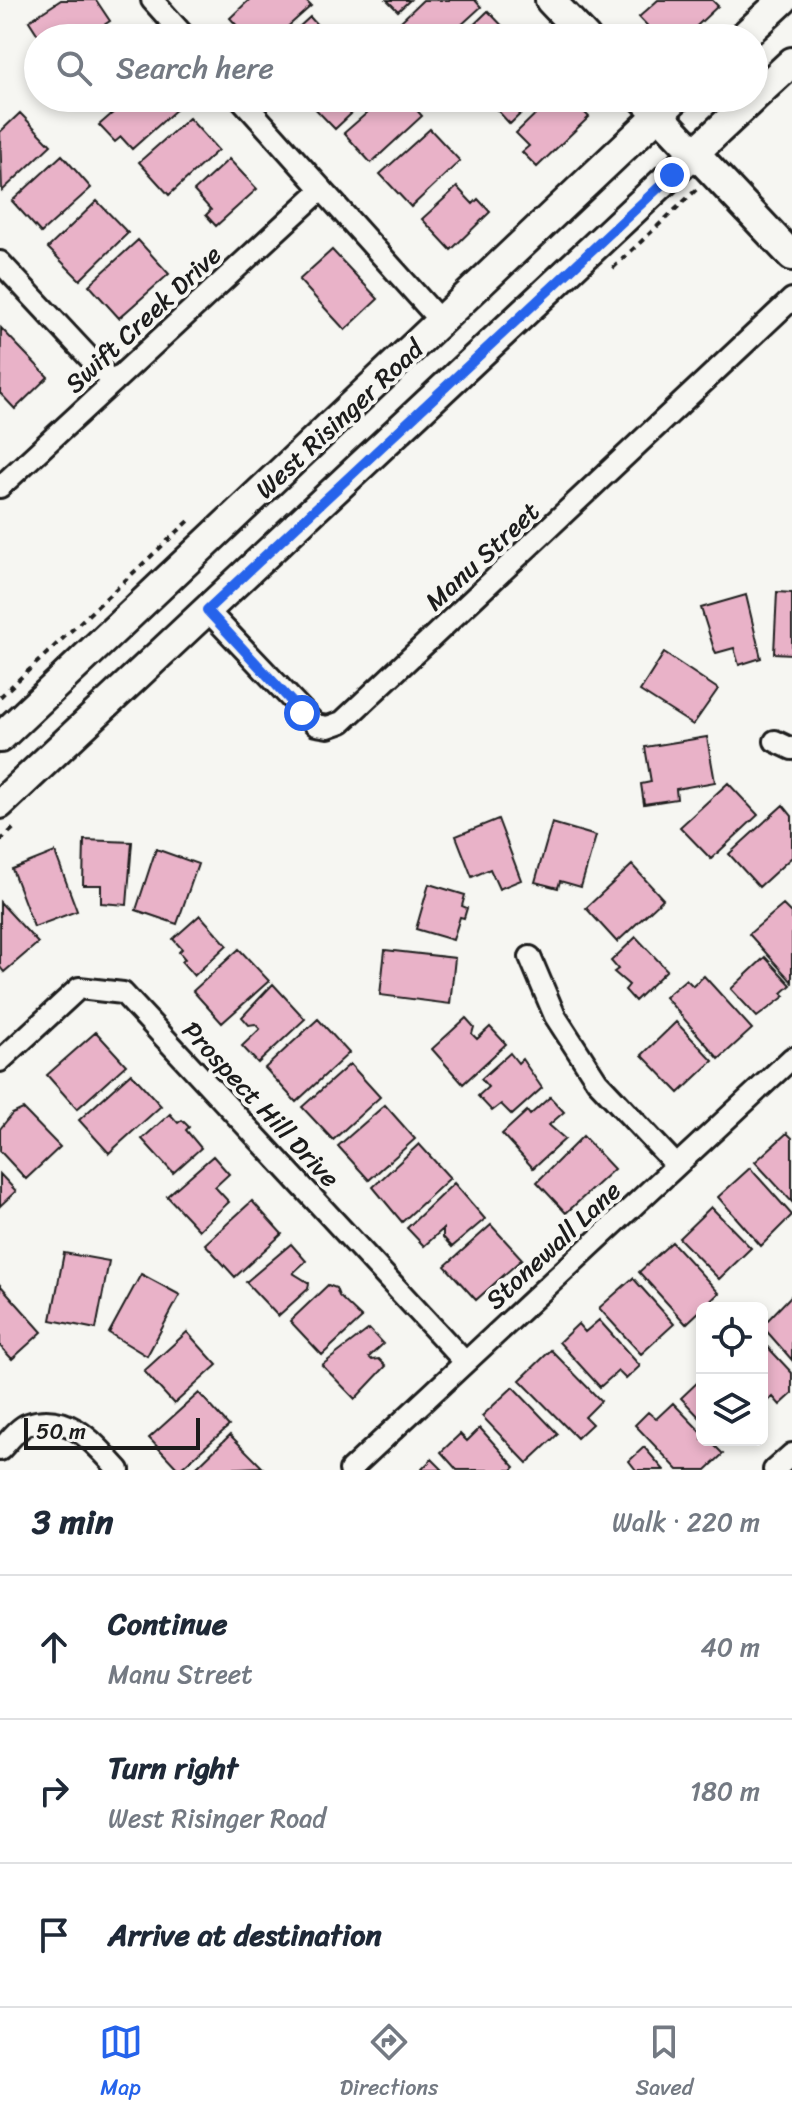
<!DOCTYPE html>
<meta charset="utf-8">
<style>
:root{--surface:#fff;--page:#f2f2f3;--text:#1f2937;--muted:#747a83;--line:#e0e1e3;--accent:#2563eb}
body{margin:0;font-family:Sriracha,sans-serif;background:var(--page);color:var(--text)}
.controls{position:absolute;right:24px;bottom:24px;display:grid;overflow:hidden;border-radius:12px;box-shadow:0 4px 12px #0003}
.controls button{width:72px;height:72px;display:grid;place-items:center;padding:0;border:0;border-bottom:2px solid var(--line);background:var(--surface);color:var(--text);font:40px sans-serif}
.scale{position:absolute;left:24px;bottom:20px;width:176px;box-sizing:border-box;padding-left:8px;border:4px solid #1c1c1c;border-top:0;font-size:22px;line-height:28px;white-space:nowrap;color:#1c1c1c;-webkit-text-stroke:6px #f6f6f2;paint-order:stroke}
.stop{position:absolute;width:24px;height:24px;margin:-18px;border:6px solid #2563eb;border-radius:50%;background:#fff}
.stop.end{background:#2563eb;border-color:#fff;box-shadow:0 2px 8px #0008}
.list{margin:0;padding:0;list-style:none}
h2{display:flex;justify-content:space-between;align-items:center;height:104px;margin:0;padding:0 32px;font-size:34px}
h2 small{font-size:26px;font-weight:400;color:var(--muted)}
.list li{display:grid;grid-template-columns:52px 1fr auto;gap:24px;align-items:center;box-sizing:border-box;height:144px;padding:0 32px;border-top:2px solid var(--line)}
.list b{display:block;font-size:30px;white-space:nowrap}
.list p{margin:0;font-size:26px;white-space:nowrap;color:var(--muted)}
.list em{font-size:26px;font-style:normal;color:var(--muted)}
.icon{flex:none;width:44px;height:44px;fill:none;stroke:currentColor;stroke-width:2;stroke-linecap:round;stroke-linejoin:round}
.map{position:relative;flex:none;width:792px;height:1470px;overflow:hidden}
.search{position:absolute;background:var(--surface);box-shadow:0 4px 12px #0003;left:24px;right:24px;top:24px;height:88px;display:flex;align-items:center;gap:20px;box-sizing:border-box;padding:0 28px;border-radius:44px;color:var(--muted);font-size:30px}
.sheet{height:536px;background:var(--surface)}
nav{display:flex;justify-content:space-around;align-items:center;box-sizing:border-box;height:112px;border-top:2px solid var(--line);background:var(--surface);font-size:22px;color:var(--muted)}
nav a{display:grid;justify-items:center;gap:4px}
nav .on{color:var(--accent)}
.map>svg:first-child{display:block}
</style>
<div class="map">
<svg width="792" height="1470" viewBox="0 0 792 1470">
<rect width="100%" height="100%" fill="#f6f6f2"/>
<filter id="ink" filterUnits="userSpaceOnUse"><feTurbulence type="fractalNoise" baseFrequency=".0125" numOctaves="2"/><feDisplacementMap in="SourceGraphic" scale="16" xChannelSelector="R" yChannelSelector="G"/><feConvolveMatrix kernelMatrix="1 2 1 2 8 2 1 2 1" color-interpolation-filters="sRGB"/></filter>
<g filter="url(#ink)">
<path fill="#e9b2c8" stroke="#1c1c1c" stroke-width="2" d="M61 0H96L110 21 84 38H40L29 21Z
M249 0H305L311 6 275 38H248L230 18Z
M387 0H410L398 11Z
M423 0H475L481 7 447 38H416L401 21Z
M658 0H712L718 6 684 38H671L664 30 657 36 639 17Z
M488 11 514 38H460Z
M310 17 329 38H287Z
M130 98H170L178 108 132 149 121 137 115 142 99 125Z
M305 98H368L335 129Z
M384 98H395L402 105 408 100 422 116 371 163 344 133Z
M486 98H537L510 124Z
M552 98H570L589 117 537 167 522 152 529 146 516 133Z
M20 113 51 145 2 191 0 132Z
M189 118 218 150 169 195 139 162Z
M430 129 460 161 411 207 380 174Z
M62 155 91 188 41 233 12 201Z
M229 159 257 189 216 226 206 215 211 210 194 191Z
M457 187 473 204 478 199 490 212 451 250 422 219Z
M97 201 128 233 80 280 48 248Z
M138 240 169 274 119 318 89 285Z
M332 250 378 299 345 330 299 280Z
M1 328 48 377 15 409 0 393Z
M777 592 792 593V654L774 653Z
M746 595 761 658 739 665 734 648 716 653 714 649 701 608Z
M664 653 718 689 693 725 640 691Z
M707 737 715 782 676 789 677 799 644 804 641 784 651 782 645 747Z
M728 783 758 815 711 859 680 827Z
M783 805 792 816V857L759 887 729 854Z
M498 819 521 880 499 889 490 869 472 877 456 836Z
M552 823 596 836 581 887 560 881 558 888 535 882Z
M84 840 132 842 127 905 101 903V885H83Z
M156 849 198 864 177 924 136 910Z
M55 852 77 911 34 927 12 869Z
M632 865 663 899 617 942 586 908Z
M429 884 465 895 462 906 467 908 464 918 460 917 453 940 416 929Z
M0 902 38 943 4 972 0 967Z
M783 905 792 914V982L749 934Z
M200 915 227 945 194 976 182 962 185 959 179 952 182 949 173 939Z
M636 937 667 970 635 1001 625 990 629 985 614 972 618 969 611 961Z
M239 949 269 981 222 1023 193 991Z
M385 950 455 958 450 1004 380 995Z
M765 957 791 985 782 993 785 996 757 1017 731 989Z
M704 976 752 1029 719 1059 665 997 686 979 693 986Z
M273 984 305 1019 258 1063 242 1046 260 1029 255 1024 249 1025 242 1017Z
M466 1018 474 1027 472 1034 477 1039 490 1027 506 1044 463 1084 432 1049Z
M318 1019 349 1053 296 1102 265 1068Z
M676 1022 713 1061 679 1093 642 1055Z
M96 1032 126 1065 77 1109 47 1075Z
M510 1053 518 1063 522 1059 542 1088 512 1115 501 1104 492 1111 478 1096 488 1087 481 1079Z
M350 1064 380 1097 333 1140 302 1107Z
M131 1073 161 1106 109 1153 79 1120Z
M550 1097 564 1112 549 1125 565 1139 533 1168 502 1134 527 1111 530 1115Z
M385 1105 415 1139 369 1180 338 1146Z
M23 1109 60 1147 26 1179 0 1151V1129L12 1114Z
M170 1114 178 1123 182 1120 189 1127 186 1130 201 1148 173 1173 142 1139Z
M787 1133 792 1138V1202L755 1162Z
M583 1136 614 1169 566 1213 537 1182Z
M419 1144 450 1178 402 1222 373 1187Z
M213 1156 229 1174 215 1187 229 1202 199 1230 167 1196Z
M750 1168 792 1215 761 1246 718 1197Z
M0 1174 16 1191 0 1206Z
M454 1183 485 1219 452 1247 443 1237V1229L424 1246 407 1228Z
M252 1201 282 1234 235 1277 205 1244Z
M711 1207 751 1248 719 1279 679 1238Z
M491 1225 522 1259 476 1300 445 1266Z
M672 1242 719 1293 686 1324 639 1272Z
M291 1244 306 1261 293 1273 309 1283 308 1289 278 1316 246 1282Z
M64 1253 109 1261 96 1329 51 1320Z
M141 1274 180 1295 147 1356 109 1333Z
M633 1278 674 1324 641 1354 599 1308Z
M0 1285 42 1332 12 1359 0 1346Z
M328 1285 336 1288 339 1296 362 1318 322 1355 290 1321Z
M792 1295V1360L762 1326Z
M599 1320 640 1366 626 1379 618 1371 600 1387 559 1342 578 1324 585 1332Z
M369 1329 383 1344 369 1357 372 1360 379 1359 386 1366 355 1399 322 1365Z
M187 1332 217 1365 174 1404 144 1371Z
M762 1341 792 1373V1394L780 1405 773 1397 762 1406Z
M551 1350 601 1401 585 1417 592 1424 577 1438 520 1380Z
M702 1378V1420L681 1398Z
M513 1387 558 1434 527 1463 482 1416Z
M199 1393 229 1426 179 1470 149 1438Z
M673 1403 702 1433V1440H709L723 1454 706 1470H678L635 1425 648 1412 656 1419Z
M480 1428 515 1467 512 1470H457L441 1452 460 1434 467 1441Z
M230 1435 262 1467 194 1470Z
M644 1447 664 1470H636L629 1461Z
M432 1459 443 1470H421Z"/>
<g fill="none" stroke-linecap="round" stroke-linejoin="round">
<g stroke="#1c1c1c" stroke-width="26">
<path id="street" d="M152 0 186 38
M240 98 442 323
M0 262 112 382
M0 487 322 189
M207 610 316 725 328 727 342 722 792 299
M775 741 792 749
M530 957 555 1016 597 1081 676 1165
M0 1061 79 988 123 993 465 1362
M0 1450C8 1442 19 1427 28 1424 69 1411 94 1443 119 1470
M350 1470 792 1058
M774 1470 792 1454"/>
</g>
<g stroke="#1c1c1c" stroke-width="34">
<path id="secondary" d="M550 0 586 38
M742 38 783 0
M754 97 792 62
M643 98 792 256
M0 738 676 98
M0 804 753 98"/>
</g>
<path stroke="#1c1c1c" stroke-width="4" stroke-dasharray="6 6" stroke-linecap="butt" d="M613 268 697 189
M0 697 191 519
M0 841 16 826"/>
<use href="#street" stroke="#f6f6f2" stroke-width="20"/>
<use href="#secondary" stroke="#f6f6f2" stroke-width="28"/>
</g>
</g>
<g fill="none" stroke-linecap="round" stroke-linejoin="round" filter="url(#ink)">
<path stroke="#2563eb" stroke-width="10" d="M302 713 207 610 672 175"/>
</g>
<g text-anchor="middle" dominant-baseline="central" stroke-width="8" stroke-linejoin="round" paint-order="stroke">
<g font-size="26" fill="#1c1c1c" stroke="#f6f6f2">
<text transform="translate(143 319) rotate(-43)">Swift Creek Drive</text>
<text transform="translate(339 419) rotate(-43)">West Risinger Road</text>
<text transform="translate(482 556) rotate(-43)">Manu Street</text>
<text transform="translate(261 1104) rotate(47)">Prospect Hill Drive</text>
<text transform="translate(553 1245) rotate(-43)">Stonewall Lane</text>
</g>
</g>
</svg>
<div class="controls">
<button><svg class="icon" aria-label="locate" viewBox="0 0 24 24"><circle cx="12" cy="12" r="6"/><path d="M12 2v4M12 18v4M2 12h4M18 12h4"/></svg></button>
<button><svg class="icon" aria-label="layers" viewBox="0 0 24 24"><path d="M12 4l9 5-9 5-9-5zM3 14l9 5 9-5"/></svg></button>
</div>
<div class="scale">50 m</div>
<div class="stop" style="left:302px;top:713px"></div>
<div class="stop end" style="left:672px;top:175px"></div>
<div class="search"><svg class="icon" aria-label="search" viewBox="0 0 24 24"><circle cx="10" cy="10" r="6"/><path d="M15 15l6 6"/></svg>Search here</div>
</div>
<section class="sheet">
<h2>3 min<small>Walk · 220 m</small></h2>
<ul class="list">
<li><svg class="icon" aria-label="ahead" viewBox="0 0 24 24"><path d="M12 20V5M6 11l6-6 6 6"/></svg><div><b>Continue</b><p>Manu Street</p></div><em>40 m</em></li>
<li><svg class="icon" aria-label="right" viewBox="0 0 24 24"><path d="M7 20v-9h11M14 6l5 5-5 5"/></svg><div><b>Turn right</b><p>West Risinger Road</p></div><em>180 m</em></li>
<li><svg class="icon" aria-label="arrive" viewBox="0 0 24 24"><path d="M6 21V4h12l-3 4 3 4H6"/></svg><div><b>Arrive at destination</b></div></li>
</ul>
</section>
<nav>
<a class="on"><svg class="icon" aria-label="map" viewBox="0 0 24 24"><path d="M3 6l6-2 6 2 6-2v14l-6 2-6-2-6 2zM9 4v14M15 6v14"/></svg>Map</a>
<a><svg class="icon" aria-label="directions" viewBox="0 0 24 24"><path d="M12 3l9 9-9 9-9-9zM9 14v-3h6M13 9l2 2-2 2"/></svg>Directions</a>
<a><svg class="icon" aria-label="saved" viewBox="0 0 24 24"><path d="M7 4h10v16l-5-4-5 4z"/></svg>Saved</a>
</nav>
